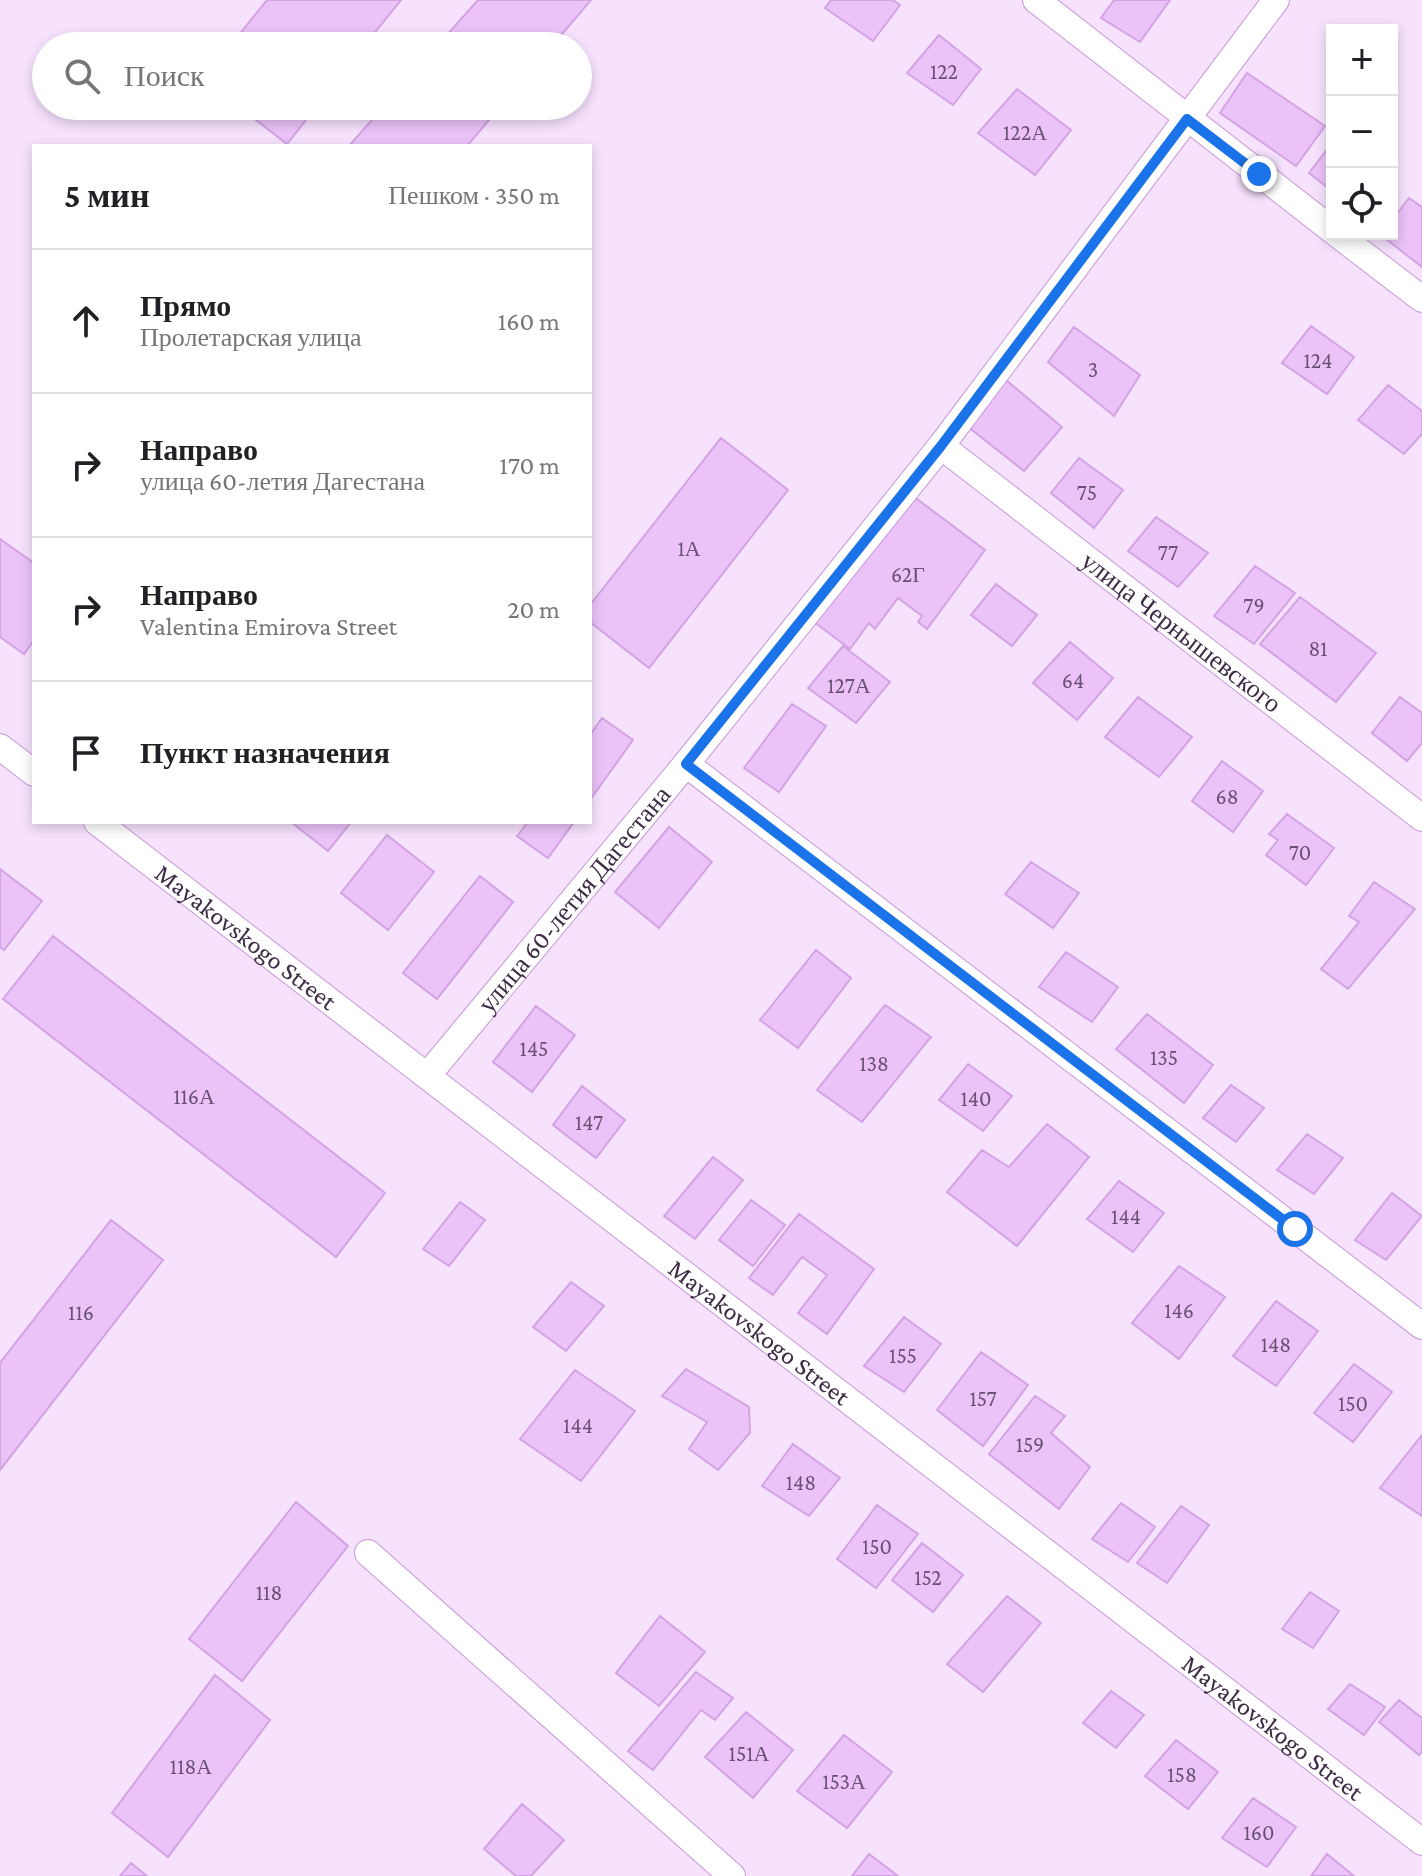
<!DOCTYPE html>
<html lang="ru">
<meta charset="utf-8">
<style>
:root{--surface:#fff;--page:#f2f2f2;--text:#202124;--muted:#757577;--line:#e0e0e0}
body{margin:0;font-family:"Crimson Pro",serif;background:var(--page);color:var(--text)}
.controls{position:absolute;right:24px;top:24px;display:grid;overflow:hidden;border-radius:0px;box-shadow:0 4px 12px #0003}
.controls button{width:72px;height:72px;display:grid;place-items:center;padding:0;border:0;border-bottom:2px solid var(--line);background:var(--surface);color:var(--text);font:40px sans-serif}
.stop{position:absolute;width:24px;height:24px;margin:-18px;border:6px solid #1a73e8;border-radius:50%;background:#fff}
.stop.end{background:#1a73e8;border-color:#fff;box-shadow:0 2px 8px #0008}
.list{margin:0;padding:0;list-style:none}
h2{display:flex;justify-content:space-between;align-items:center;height:104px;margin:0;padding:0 32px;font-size:34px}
h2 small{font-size:26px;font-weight:400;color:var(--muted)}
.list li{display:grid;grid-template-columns:52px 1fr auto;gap:24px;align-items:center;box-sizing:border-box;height:144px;padding:0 32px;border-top:2px solid var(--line)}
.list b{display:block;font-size:30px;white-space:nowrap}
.list p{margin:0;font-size:26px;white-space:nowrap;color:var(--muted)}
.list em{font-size:26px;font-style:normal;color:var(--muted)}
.icon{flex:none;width:44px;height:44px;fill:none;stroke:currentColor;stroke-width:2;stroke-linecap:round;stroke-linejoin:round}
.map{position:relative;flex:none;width:1422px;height:1876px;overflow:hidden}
.search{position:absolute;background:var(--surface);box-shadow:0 4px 12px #0003;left:32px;top:32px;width:560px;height:88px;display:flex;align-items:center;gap:20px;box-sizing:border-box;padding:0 28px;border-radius:44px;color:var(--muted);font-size:30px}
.panel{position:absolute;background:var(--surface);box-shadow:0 4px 12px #0003;left:32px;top:144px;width:560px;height:680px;border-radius:0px}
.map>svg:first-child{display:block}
</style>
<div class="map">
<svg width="1422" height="1876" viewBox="0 0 1422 1876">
<rect width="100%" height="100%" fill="#f6e2fd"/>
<path fill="#ebc3f9" stroke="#d3a3e4" stroke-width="2" d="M267 0H401L364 46H230Z
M478 0H591L552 46H437Z
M831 0H893L900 5 873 41 825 8Z
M1114 0H1170L1140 42 1101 18Z
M939 35 981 69 953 105 907 73Z
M1247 73 1325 126 1296 166 1220 113Z
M1017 89 1071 130 1035 175 978 133Z
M238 106H317L287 144Z
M384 106H501L467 146H349Z
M1332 143V191L1309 173Z
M1409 198 1422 207V267L1381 235 1392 234V220Z
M1311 326 1354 357 1327 394 1282 363Z
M1074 327 1140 375 1114 416 1048 362Z
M1006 380 1062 427 1024 471 967 426Z
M1388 385 1422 411V434L1404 454 1358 420Z
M721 438 788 490 649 668 590 622V605Z
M1079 458 1123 490 1094 528 1051 493Z
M909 493 985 550 927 629 918 622 922 616 898 598 875 629 869 623 850 649 813 621Z
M1156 517 1208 553 1178 587 1128 551Z
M0 539 34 563V640L24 654 0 637Z
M1255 566 1295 593 1254 644 1214 616Z
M996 584 1037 615 1012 646 971 615Z
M1300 597 1376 653 1336 702 1260 644Z
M1070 642 1113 678 1077 720 1033 683Z
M843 646 890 682 856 723 808 688Z
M1138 697 1192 737 1159 777 1105 737Z
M1400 697 1422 713V743L1407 761 1372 733Z
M792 704 826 726 779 792 744 768Z
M602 718 633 740 590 800V735Z
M1222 761 1263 791 1233 832 1192 801Z
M1287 814 1334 848 1306 885 1266 855 1278 840 1269 834Z
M291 822H351L328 851Z
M528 822H574L548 858 517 836Z
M669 827 712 862 659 928 615 892Z
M387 835 434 872 388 930 341 893Z
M1031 862 1079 893 1053 928 1005 894Z
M0 869 42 901 4 950 0 947Z
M480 876 513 902 437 999 403 973Z
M1374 882 1415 909 1348 989 1321 969 1359 922 1349 916Z
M53 936 385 1193 336 1257 3 999Z
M816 950 851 978 798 1048 760 1020Z
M1066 952 1118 987 1092 1022 1039 987Z
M885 1005 931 1037 862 1122 817 1090Z
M536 1006 575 1035 532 1092 493 1062Z
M1147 1014 1213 1065 1184 1103 1116 1049Z
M968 1064 1012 1096 983 1131 939 1100Z
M1231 1085 1264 1108 1236 1142 1203 1118Z
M582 1086 625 1120 596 1158 553 1125Z
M1047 1124 1089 1157 1017 1246 947 1192 982 1150 1009 1167Z
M1307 1134 1343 1158 1314 1194 1277 1170Z
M713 1157 743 1180 695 1239 664 1216Z
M1119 1181 1164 1213 1133 1252 1087 1219Z
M1392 1193 1422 1216 1386 1260 1355 1240Z
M751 1200 785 1225 753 1266 719 1240Z
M460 1202 485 1220 449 1266 423 1249Z
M799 1214 874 1269 827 1334 798 1313 827 1275 802 1257 773 1295 749 1278Z
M111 1220 163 1260 0 1470V1363Z
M1179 1266 1225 1297 1179 1359 1132 1323Z
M571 1282 604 1306 566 1351 533 1327Z
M1276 1301 1318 1331 1276 1386 1233 1356Z
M904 1317 941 1344 904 1392 864 1366Z
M981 1352 1028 1385 983 1446 937 1410Z
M1354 1364 1392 1392 1353 1442 1314 1413Z
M686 1369 749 1407 750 1433 718 1470 689 1449 707 1422 662 1396Z
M575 1370 635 1411 581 1481 520 1439Z
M1035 1396 1065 1416 1051 1433 1090 1467 1059 1509 989 1454Z
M1422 1435V1516L1380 1488Z
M793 1444 840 1478 809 1516 762 1486Z
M296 1502 348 1546 242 1681 189 1639Z
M1121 1503 1155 1527 1128 1562 1092 1539Z
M877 1505 918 1534 876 1588 837 1559Z
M1181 1506 1209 1525 1167 1583 1137 1563Z
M922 1543 963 1575 933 1612 892 1580Z
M1310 1592 1339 1611 1313 1648 1282 1629Z
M1007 1596 1041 1623 983 1692 947 1664Z
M660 1616 705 1652 659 1706 616 1673Z
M696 1672 733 1698 715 1720 701 1710 653 1770 628 1751Z
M215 1675 270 1720 168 1857 112 1813Z
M1350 1684 1385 1707 1364 1735 1328 1709Z
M1111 1691 1144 1715 1116 1748 1083 1723Z
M1399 1700 1422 1718V1751L1419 1755 1379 1722Z
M746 1712 793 1750 753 1798 705 1757Z
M844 1735 892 1772 847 1828 797 1791Z
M1176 1740 1218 1772 1188 1809 1145 1776Z
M1253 1798 1296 1827 1267 1867 1222 1838Z
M522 1804 564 1840 531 1876H516L484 1849Z
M869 1854 898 1876H852Z
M1327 1854 1354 1876H1311Z
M131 1863 147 1876H120Z"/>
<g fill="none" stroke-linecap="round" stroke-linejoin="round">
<g stroke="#c797d8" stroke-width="28">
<g id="street">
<path d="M1036 0 1332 230"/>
<path d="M1337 234 1422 299"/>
<path id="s1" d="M941 446 1422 818"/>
<path d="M0 747 34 773"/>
<path d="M686 764 1422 1326"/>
<path id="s2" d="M97 822 1422 1842"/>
<path id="s3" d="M427 1076 686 764 941 446 1276 0"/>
<path d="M368 1553 732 1876"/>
</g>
</g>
<use href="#street" stroke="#fff" stroke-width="26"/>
</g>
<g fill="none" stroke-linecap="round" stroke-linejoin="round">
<path stroke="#1a73e8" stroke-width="10" d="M1259 174 1187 119 941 446 686 764 1295 1229"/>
</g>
<g text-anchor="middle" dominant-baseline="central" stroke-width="8" stroke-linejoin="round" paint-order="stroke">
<g font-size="22" fill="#6a5173">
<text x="944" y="71">122</text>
<text x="1025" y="132">122А</text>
<text x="1318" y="360">124</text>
<text x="1093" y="369">3</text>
<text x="1087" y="492">75</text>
<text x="689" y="548">1А</text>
<text x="1168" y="552">77</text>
<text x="908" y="574">62Г</text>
<text x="1254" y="605">79</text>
<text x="1318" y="648">81</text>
<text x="1073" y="680">64</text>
<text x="849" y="685">127А</text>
<text x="1227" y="796">68</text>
<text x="1300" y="852">70</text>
<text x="534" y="1048">145</text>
<text x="1164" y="1057">135</text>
<text x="874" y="1063">138</text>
<text x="194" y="1096">116А</text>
<text x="976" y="1098">140</text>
<text x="589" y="1122">147</text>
<text x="1126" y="1216">144</text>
<text x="1179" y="1310">146</text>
<text x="81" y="1312">116</text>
<text x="1276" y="1344">148</text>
<text x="903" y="1355">155</text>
<text x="983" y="1398">157</text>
<text x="1353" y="1403">150</text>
<text x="578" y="1425">144</text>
<text x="1030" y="1444">159</text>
<text x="801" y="1482">148</text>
<text x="877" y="1546">150</text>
<text x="928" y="1577">152</text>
<text x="269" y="1592">118</text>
<text x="749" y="1753">151А</text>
<text x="191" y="1766">118А</text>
<text x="1182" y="1774">158</text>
<text x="844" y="1781">153А</text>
<text x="1259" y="1832">160</text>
</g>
<g font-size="26" fill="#3f2b46" stroke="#f6e2fd">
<text stroke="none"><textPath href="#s1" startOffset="304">улица Чернышевского</textPath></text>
<text stroke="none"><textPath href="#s3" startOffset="230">улица 60-летия Дагестана</textPath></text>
<text stroke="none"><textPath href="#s2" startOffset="188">Mayakovskogo Street</textPath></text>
<text stroke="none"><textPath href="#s2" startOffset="836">Mayakovskogo Street</textPath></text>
<text stroke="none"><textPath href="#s2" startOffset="1484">Mayakovskogo Street</textPath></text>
</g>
</g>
</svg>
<div class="controls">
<button>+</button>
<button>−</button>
<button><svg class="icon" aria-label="locate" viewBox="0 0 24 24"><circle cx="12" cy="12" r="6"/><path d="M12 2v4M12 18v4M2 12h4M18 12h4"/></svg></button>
</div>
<div class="stop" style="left:1295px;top:1229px"></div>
<div class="stop end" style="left:1259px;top:174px"></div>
<div class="search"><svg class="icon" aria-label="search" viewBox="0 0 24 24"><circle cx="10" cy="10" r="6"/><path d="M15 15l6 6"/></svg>Поиск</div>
<section class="panel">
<h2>5 мин<small>Пешком · 350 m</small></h2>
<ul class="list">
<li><svg class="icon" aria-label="ahead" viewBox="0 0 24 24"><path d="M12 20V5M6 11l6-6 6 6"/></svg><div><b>Прямо</b><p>Пролетарская улица</p></div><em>160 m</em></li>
<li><svg class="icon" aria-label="right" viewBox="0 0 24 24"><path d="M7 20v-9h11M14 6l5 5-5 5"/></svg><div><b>Направо</b><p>улица 60-летия Дагестана</p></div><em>170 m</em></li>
<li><svg class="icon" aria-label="right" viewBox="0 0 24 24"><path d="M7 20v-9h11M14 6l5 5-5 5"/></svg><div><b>Направо</b><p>Valentina Emirova Street</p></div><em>20 m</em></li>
<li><svg class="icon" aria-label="arrive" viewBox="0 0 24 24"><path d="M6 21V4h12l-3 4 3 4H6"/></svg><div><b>Пункт назначения</b></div></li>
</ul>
</section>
</div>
